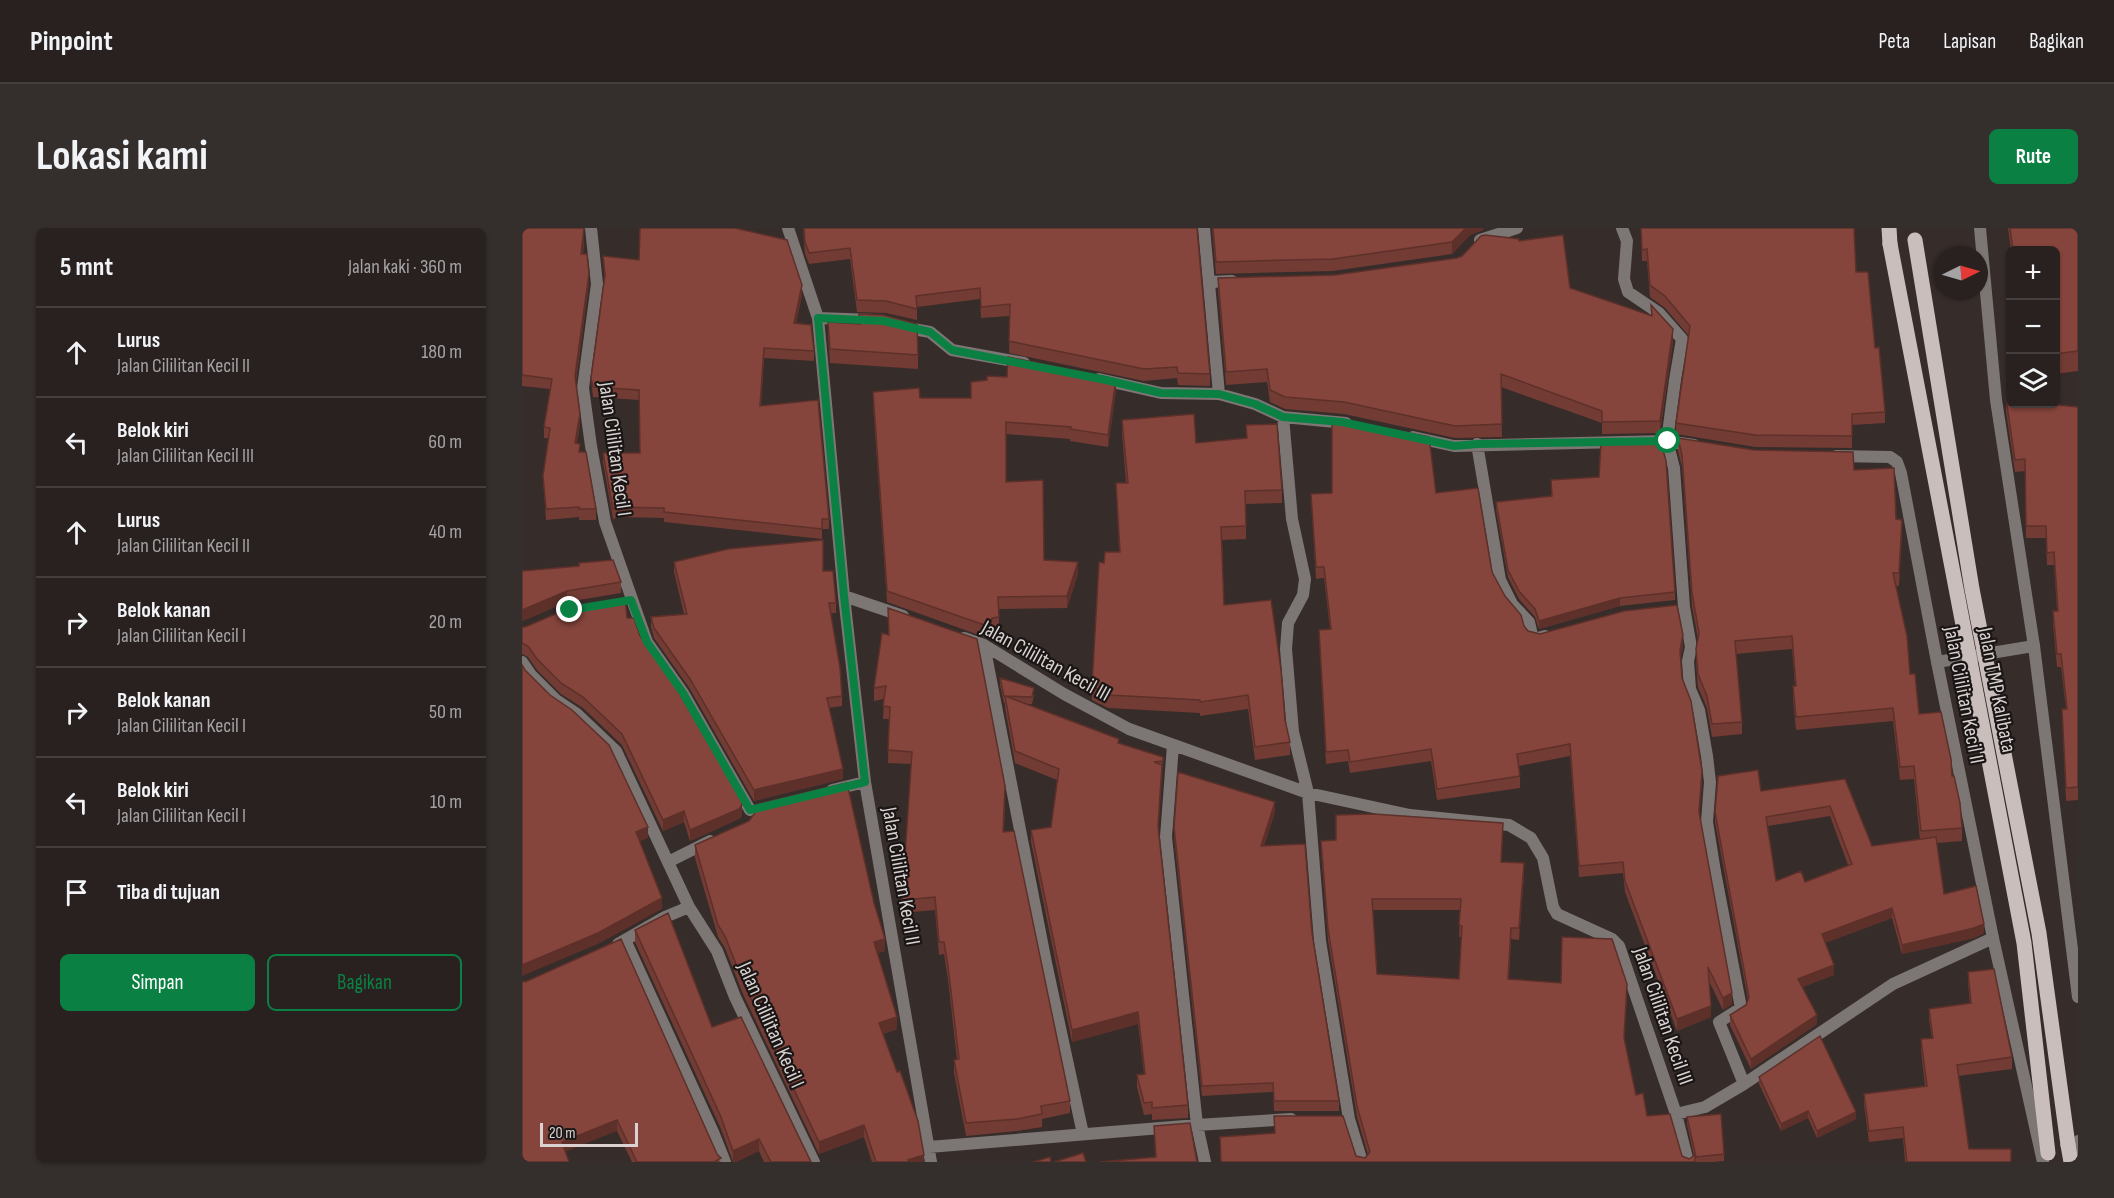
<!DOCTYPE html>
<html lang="id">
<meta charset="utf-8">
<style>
:root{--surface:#282120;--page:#342e2d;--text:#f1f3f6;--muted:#a5a3a5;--line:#443e3e;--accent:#0b8043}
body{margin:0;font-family:"Sofia Sans Condensed",sans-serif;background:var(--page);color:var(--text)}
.controls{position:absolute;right:18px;top:18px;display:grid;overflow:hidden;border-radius:9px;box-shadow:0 2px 4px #0004}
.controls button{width:54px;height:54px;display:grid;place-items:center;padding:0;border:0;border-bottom:2px solid var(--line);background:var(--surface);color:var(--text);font:30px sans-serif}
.compass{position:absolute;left:1412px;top:18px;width:54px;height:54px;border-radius:50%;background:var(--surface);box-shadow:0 2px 4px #0004;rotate:85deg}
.scale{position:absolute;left:18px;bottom:15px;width:98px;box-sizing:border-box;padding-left:6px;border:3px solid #d9d2d1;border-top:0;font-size:16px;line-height:21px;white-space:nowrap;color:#d9d2d1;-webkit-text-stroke:4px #1a1615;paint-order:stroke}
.stop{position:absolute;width:18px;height:18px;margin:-14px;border:4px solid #0b8043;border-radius:50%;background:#fff}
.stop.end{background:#0b8043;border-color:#fff;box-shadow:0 2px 6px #0008}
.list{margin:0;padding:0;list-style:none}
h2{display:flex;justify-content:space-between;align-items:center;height:78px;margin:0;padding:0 24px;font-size:26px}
h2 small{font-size:20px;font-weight:400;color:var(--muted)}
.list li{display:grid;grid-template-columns:39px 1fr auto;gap:18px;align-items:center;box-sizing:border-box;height:90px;padding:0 24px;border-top:2px solid var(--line)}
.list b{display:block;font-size:22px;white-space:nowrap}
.list p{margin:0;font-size:20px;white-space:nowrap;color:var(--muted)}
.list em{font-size:20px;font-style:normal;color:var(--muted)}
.actions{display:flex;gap:12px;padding:18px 24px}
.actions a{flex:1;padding:14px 0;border:2px solid var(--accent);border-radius:9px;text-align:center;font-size:21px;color:var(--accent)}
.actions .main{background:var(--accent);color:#fff}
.icon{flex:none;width:33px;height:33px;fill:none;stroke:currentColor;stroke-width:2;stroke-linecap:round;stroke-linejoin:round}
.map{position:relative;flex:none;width:1556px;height:934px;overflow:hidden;border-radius:9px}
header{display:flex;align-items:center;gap:36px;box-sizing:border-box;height:84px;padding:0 30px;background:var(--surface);border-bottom:2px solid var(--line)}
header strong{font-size:28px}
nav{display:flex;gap:33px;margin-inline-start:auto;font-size:21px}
.intro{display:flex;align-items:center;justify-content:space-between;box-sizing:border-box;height:144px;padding:0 36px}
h1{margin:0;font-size:42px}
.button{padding:15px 27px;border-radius:9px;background:var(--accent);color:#fff;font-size:21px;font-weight:700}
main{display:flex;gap:36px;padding:0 36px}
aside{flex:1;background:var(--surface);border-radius:9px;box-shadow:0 2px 4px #0004}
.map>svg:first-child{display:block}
</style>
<header>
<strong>Pinpoint</strong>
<nav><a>Peta</a><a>Lapisan</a><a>Bagikan</a></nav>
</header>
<div class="intro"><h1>Lokasi kami</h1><a class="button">Rute</a></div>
<main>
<aside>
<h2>5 mnt<small>Jalan kaki · 360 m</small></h2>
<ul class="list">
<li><svg class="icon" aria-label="ahead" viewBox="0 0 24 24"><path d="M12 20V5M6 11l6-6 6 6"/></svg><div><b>Lurus</b><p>Jalan Cililitan Kecil II</p></div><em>180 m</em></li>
<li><svg class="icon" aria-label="left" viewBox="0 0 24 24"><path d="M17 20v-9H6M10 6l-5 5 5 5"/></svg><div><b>Belok kiri</b><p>Jalan Cililitan Kecil III</p></div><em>60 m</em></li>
<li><svg class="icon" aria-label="ahead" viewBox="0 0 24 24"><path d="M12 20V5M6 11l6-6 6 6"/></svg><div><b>Lurus</b><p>Jalan Cililitan Kecil II</p></div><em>40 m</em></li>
<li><svg class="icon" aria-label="right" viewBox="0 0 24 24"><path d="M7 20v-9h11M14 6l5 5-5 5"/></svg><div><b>Belok kanan</b><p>Jalan Cililitan Kecil I</p></div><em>20 m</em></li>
<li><svg class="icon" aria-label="right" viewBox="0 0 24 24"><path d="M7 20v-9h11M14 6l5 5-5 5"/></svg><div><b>Belok kanan</b><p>Jalan Cililitan Kecil I</p></div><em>50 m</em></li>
<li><svg class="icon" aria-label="left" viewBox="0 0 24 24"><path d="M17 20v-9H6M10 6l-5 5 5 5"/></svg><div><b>Belok kiri</b><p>Jalan Cililitan Kecil I</p></div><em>10 m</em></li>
<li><svg class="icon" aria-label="arrive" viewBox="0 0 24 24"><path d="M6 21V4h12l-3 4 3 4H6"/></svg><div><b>Tiba di tujuan</b></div></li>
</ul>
<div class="actions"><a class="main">Simpan</a><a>Bagikan</a></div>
</aside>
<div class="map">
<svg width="1556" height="934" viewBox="0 0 1556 934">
<rect width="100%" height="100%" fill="#362c2a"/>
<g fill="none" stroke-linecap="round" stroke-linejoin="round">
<path stroke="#7c7675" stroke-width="12" d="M69 0 75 56 61 160 69 218 83 294 125 414 161 465 228 582
M266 0 296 90 322 368 343 554 409 934
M682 0 697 166
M1100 0 1105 13 1102 51 1106 64 1137 85 1160 111 1153 152 1145 213 1152 240 1162 379 1169 419 1166 433 1168 461 1177 482 1185 528 1188 554 1185 594 1193 644 1219 780 1197 794 1222 856
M1458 0 1474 172 1512 418
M958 12 995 0
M687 54 710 53
M296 90 352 92
M380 99 408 104 430 122 502 135
M577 151 639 165 697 166 733 176 761 189 824 195
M761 189 770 291 783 351 781 367 766 395 764 421 771 504 786 565 798 713 827 891 840 934
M891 209 932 218 1145 213 1172 217
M955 216 978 352 990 376 1007 394 1010 407 1016 410 1023 408
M1314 228 1368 229 1375 234 1379 245 1415 434
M322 368 381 388
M442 410 462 417 542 466 607 501 786 565 888 587 987 597 1009 610 1021 630 1031 679 1035 686 1090 711 1097 718 1154 886 1166 934
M462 417 524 735 561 906
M0 434 9 447 34 472 55 486 94 523 167 679 195 723 213 769 292 934
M651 517 644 609 675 897 683 934
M310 562 343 554
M146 634 188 613
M103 712 191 904 203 934
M96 716 143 689 167 679
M1154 886 1183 879 1222 856 1371 756 1471 710
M407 919 675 897 769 891"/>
<path stroke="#7c7675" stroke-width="12" d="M1521 934 1471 710 1415 434 1512 418 1556 769
M1549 934 1556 913"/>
<path stroke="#c9bebc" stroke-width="15" d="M1367 0 1368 16
M1546 917 1549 934"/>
<path stroke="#c9bebc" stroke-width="15" d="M1393 12 1450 361 1517 705 1546 917
M1368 16 1502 715 1526 925"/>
</g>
<path fill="#723b34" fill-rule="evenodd" d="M0 0 62 14 61 26 67 56 54 154 58 196 55 215 58 224 74 281V292H57V289L24 292 21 248 27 210H22V199L28 161 0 158Z
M281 0H675L688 146V158L656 157 655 150 622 153 487 125 488 88 459 90 458 71 395 79V92L364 85 335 84 328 31 287 36 283 26Z
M690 0H961V2L948 7 930 26 811 43 694 46Z
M1119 0H1332L1334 44 1353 120 1363 184V195L1330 197V220L1233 219 1154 206V195L1167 108 1143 80 1128 69 1125 33H1120Z
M1486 0H1556V143L1533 146V22H1489Z
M997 13 1048 60 1129 88V77L1151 114 1138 205 1080 206V195L979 159 980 209 933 210 822 186 763 181 748 174 745 154 704 157 696 62V50L813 47 935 30Z
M81 28 280 67 274 96 292 123V133L242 130 239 178 307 291V301H300V311L142 294V290L93 289V291H91L81 235V225H118L117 172 71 169 69 150 83 51Z
M337 86 396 127V141L308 135 306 108V94L337 96Z
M485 149 594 163 586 219 548 213V211L484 206V254L522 332 556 346 545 380 477 381V401L470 402 468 411 365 374 351 176V164L398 170H449L465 152Z
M1484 170 1556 179V634V572L1544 573 1540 481H1544L1539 439H1535L1531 396V383H1535L1532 337H1525L1524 310H1504L1503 243 1493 244 1484 183Z
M600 192 674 215 760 262V275L724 276V311L700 312 702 377 763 492 768 514V527L733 532 726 481 678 488V485L586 480 570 472V458L582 335 597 324 594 255H604L600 205Z
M1156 210 1332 242 1374 291 1380 305 1377 358H1374L1388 446 1397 486 1430 548 1440 600V613L1415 615 1422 666 1462 705 1452 710 1380 726 1370 690 1303 715 1312 747 1280 759 1295 796 1229 841 1208 797V787L1224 777 1226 772 1193 594V584L1239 563 1323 551 1350 618 1398 612 1392 551 1378 552 1371 493 1274 502 1271 471V458H1273L1270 421 1214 426 1220 494V506L1190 509 1185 480 1176 459 1174 434V421L1176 411 1170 378 1160 239 1156 223ZM1308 588 1326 637 1283 654 1254 653 1246 598Z
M1077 249 1153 364V372L1098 378 1017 401 1013 389 997 371 986 349 974 282V274L1029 268V252Z
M914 265 970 344 983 368 1006 403 1018 406 1161 419 1158 430 1160 450 1180 554 1177 587 1210 776 1201 782 1187 753 1189 789 1155 803 1103 664 1101 645 1057 649 1048 528 997 538 998 548V560L915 572 909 533 828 545 826 533 804 536 797 402 808 401 802 350 794 351 789 266Z
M152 334 301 343 314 375V385H308L320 468V478L307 480 321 551 232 573 168 461 132 410 129 399V389L162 386 152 344Z
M0 343 99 354V365L45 374 0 393Z
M366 380 483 570 482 604 548 873V885L520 891V899L495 903 444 908 432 845V832H435L426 751 422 726 417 727 413 682 380 685 389 536 366 535 367 491H361L362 471 352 473V460L367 407Z
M105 390 118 408 220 588 217 591 168 613 162 594 141 603 100 517 61 480 39 466 15 442 6 429 0 426V399Z
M478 450 512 467 510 476H505L597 515 641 529 636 603 666 877V890L630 892V886L622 887 615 859V847L622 846 616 796 550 814 509 614V602L529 599 535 552 493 535 483 480V475H482L478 457Z
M753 584 742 618 790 705 817 873V883H752L751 864 680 868 652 609V599Z
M981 606 979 634 1002 647 997 712 989 711 987 751 1105 767 1102 812 1114 867 1125 888 1160 928 1167 931 1172 928 1165 896V889L1202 926V933L1191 934H699L698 909 753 905 752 888 834 928 843 930 846 927 835 889 806 712 799 624V613ZM851 682H938L937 709H939L937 751 855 746Z
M173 617 363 723 356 725 375 801 361 806 402 934H350L342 909 297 926 221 766 203 720 196 709 173 630Z
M113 702 190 799 289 934H242L237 923 214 934H211L199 901 113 714Z
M1446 744 1490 829V841L1436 848 1447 921 1489 934H1383L1381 910 1347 914 1342 877V866L1403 858 1399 823V811L1410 810 1407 792V781L1448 776 1446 756Z
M0 753 199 934H110L95 903 0 934Z
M1237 849 1334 891 1295 910 1286 890 1259 903 1237 856Z
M632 898 675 934 633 929Z"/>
<path fill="#5d302a" d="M944 0H961V2L948 7 930 26V14Z
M62 3V14L59 37V26Z
M67 45V56L53 159V148Z
M280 57V67L272 105V95Z
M1151 101V114L1138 205V193Z
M594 151V163L586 219V207Z
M58 186V196L53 226V215Z
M1380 292V305L1377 358V345Z
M556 334V346L545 380V368Z
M45 363V374L0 393V382Z
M1098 370V378L1017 401V393Z
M470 390V402L468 411V399Z
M1161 407V419L1158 433V422Z
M640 537V549L636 610V598Z
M321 541V551L232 573V562Z
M1180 543V554L1177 595V584Z
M753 574V584L739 628V618Z
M220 577V588L217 591 168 613V602Z
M162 583V594L141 603V592Z
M126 599V610L114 615V604Z
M1002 635V647L997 712V700Z
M140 670V681L76 716 0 748V737Z
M1370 680V690L1300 716V706Z
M1462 696V705L1452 710 1380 726V717Z
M363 711V723L352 726V714Z
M1312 737V747L1276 761V751Z
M1210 765V776L1201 782V770Z
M1189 778V789L1155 803V791Z
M616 784V796L550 814V802Z
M1295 787V796L1229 841V831Z
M375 789V801L357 807V795Z
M1286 883V890L1259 903V896Z
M1334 884V891L1295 910V903Z
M95 892V903L40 925V914Z
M342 897V909L297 926V914Z
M237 911V923L214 934H211V923Z
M402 927V934H386V932Z"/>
<path fill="#85453c" stroke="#5d302a" stroke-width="1.5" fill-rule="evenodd" d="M0 0H62L59 26H65L67 45 53 148 58 186 53 215 58 216 57 224H64L74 281H57V279L24 281 21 248 28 200 22 199 30 151 0 147Z
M118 0H213L265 12 280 57 272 95 289 97 292 123 242 120 238 178 296 172 307 291H300V301L142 284V280L93 279V281H91L81 225H118L117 162 71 159 69 150 83 47 81 28 117 32Z
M282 0H675L688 146 656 145 655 139 622 141 487 113 488 76 459 79 458 60 394 68 395 81 364 73 335 72 328 20 287 25 283 14Z
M691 0H944L930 14 811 31 694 34Z
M1119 0H1332L1334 44H1346L1353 120 1357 119 1363 184 1330 186V208L1233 207 1154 195 1168 98 1143 68 1128 57 1125 21 1120 22Z
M1488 0H1556V123L1533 126V22H1491Z
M963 7 997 11V13L1041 7 1048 60 1130 88 1129 77 1151 101 1138 193 1080 194V183L979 146 980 196 933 198 822 174 763 169 748 162 745 141 704 144 696 50 813 47 935 30 940 28 959 8Z
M337 86 361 87 395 96 396 127 308 121 306 94 338 96Z
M486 129 594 151 586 207 548 201 549 199 484 194V254L521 252 522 332 556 334 545 368 476 369 477 389 470 390 468 399 365 363 351 164 397 160 398 170H449V154L465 152V148L485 149Z
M1484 170 1488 171V176H1524L1556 179V559L1544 560 1540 481H1545L1539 426H1535L1531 383H1536L1532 324 1525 325 1524 298H1504L1503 231 1493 232Z
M672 186 674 215 725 210 724 197 755 196 760 262 723 263 724 298 699 299 702 377 749 372 759 442 763 492 768 514 733 519 726 467 678 474V472L586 467 570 458 577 334 582 335 583 324H598L594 255H606L600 192Z
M810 190 907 209 914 265 956 260 970 344 983 368 999 387 1002 398 1006 403 1018 406 1102 383 1155 377 1161 407 1158 422 1160 450 1169 473 1180 543 1177 584 1210 765 1201 770 1186 739 1189 778 1155 791 1103 653 1101 634 1057 638 1048 516 995 526 998 548 915 561 909 521 828 534 826 522 804 524 797 402 809 401 802 339H794L789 266 810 265Z
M1156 210 1232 222 1331 224 1332 242 1372 240 1374 291 1380 292 1377 345H1371L1385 408 1388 446H1393L1397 486 1419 484 1429 531 1430 548H1432L1438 575 1440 600 1399 603 1392 538 1378 539 1371 480 1274 489 1271 458H1274L1270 408 1213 413 1220 494 1190 496 1185 468 1176 446 1174 421 1177 405 1170 365 1160 227Z
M1139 214 1144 233 1153 364 1098 370 1017 393 1013 381 997 363 986 342 974 274 1030 268 1029 252 1077 249 1079 215Z
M301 312V343H311L314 375H307L318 440 320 468 305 470 321 541 232 562 168 451 132 400 129 389 165 386 152 334 206 321Z
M91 332 99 354 45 363 0 382V343L57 338V335Z
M103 370 105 390H112L118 408 154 459 220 573V577L217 581 168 602 162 583 141 592 100 506 61 469 39 455 15 431 6 418 0 415V399H3L50 379Z
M366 380 455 411 483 558 481 604 492 603 548 873 519 878 520 886 495 891 444 895 432 832 437 831 426 738 422 714H417L413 669 380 672 390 524 366 522 368 479 361 478 364 458 352 460 360 405 367 407Z
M0 437 3 442 28 467 50 482 87 517 126 599 114 604 140 670 76 705 0 737Z
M478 450 512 460 510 469 482 468Z
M483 468 597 511 596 515 641 529V533L632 534 640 537 636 598 666 877 630 880V874L622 875 615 847 623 846 616 784 550 802 509 602 529 599 537 541 493 523Z
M1236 542 1239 563 1323 551 1350 618 1414 609 1422 666 1454 658 1462 696 1452 700 1380 717 1370 680 1300 706 1312 737 1276 751 1295 787 1229 831 1208 787 1224 777 1227 769 1193 584 1196 548ZM1308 578 1330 636 1283 654 1279 643 1254 653 1244 589Z
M656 544 753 574 739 618 783 616 790 705 817 873H752L751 855 680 858 652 599Z
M325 555 352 675 363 711 352 714 375 789 357 795 375 844 378 843 396 893 402 927 386 932 387 934H354L342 897 297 914 221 754 203 708 196 697 173 617 227 593 235 582 236 576Z
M852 586 981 595 979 634 1002 635 997 700H989L986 751 1039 755 1040 709 1090 711 1105 756 1102 810 1114 867 1121 865 1125 888 1148 886 1160 928 1167 931 1173 927V934H699L698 909 753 905 752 888H821L834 928 843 930 848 924 835 878 806 701 799 613 814 612V587ZM850 671H939L937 697 940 698 937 751 855 746Z
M146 685 190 799 219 789 289 934H249L237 911 211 923 199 889 113 702Z
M99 711 195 926 199 930 192 934H115L95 892 40 914 47 934H0V753L3 754Z
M1472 741 1490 829 1435 837 1447 921H1489V934H1385L1381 899 1347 903 1342 866 1405 858 1399 811 1411 810 1407 781 1449 775 1446 744Z
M1298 808 1334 884 1295 903 1286 883 1259 896 1237 849Z
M1199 886 1202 926 1174 929 1165 889Z
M668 895 675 934H578L634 929 632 898Z
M561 925 564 934H532Z
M528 929 529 934H511Z"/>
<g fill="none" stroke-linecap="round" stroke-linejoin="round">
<path stroke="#0b8043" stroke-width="8" d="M48 382 109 372 125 414 161 465 228 582 343 554 322 368 296 90 362 93 408 104 430 122 584 152 639 165 697 166 733 176 761 189 820 194 932 218 955 216 1146 213"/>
</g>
<g text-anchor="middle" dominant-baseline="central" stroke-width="4.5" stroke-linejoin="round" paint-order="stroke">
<g font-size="21" fill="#d9d2d1" stroke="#1a1615">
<text transform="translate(93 221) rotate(82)">Jalan Cililitan Kecil I</text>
<text transform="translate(524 433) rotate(29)">Jalan Cililitan Kecil III</text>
<text transform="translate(1475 462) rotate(79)">Jalan TMP Kalibata</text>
<text transform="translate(1442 467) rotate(79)">Jalan Cililitan Kecil II</text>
<text transform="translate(379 648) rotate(80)">Jalan Cililitan Kecil II</text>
<text transform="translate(1141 788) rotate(71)">Jalan Cililitan Kecil III</text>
<text transform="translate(249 797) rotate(66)">Jalan Cililitan Kecil I</text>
</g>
</g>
</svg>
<div class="controls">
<button>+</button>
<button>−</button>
<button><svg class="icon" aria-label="layers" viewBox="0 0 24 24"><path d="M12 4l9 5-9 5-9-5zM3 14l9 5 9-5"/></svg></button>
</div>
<svg class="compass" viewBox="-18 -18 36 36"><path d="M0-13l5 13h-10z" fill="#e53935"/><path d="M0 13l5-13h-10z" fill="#a5a3a5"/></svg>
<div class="scale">20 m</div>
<div class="stop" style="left:1146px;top:213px"></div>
<div class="stop end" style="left:48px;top:382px"></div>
</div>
</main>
